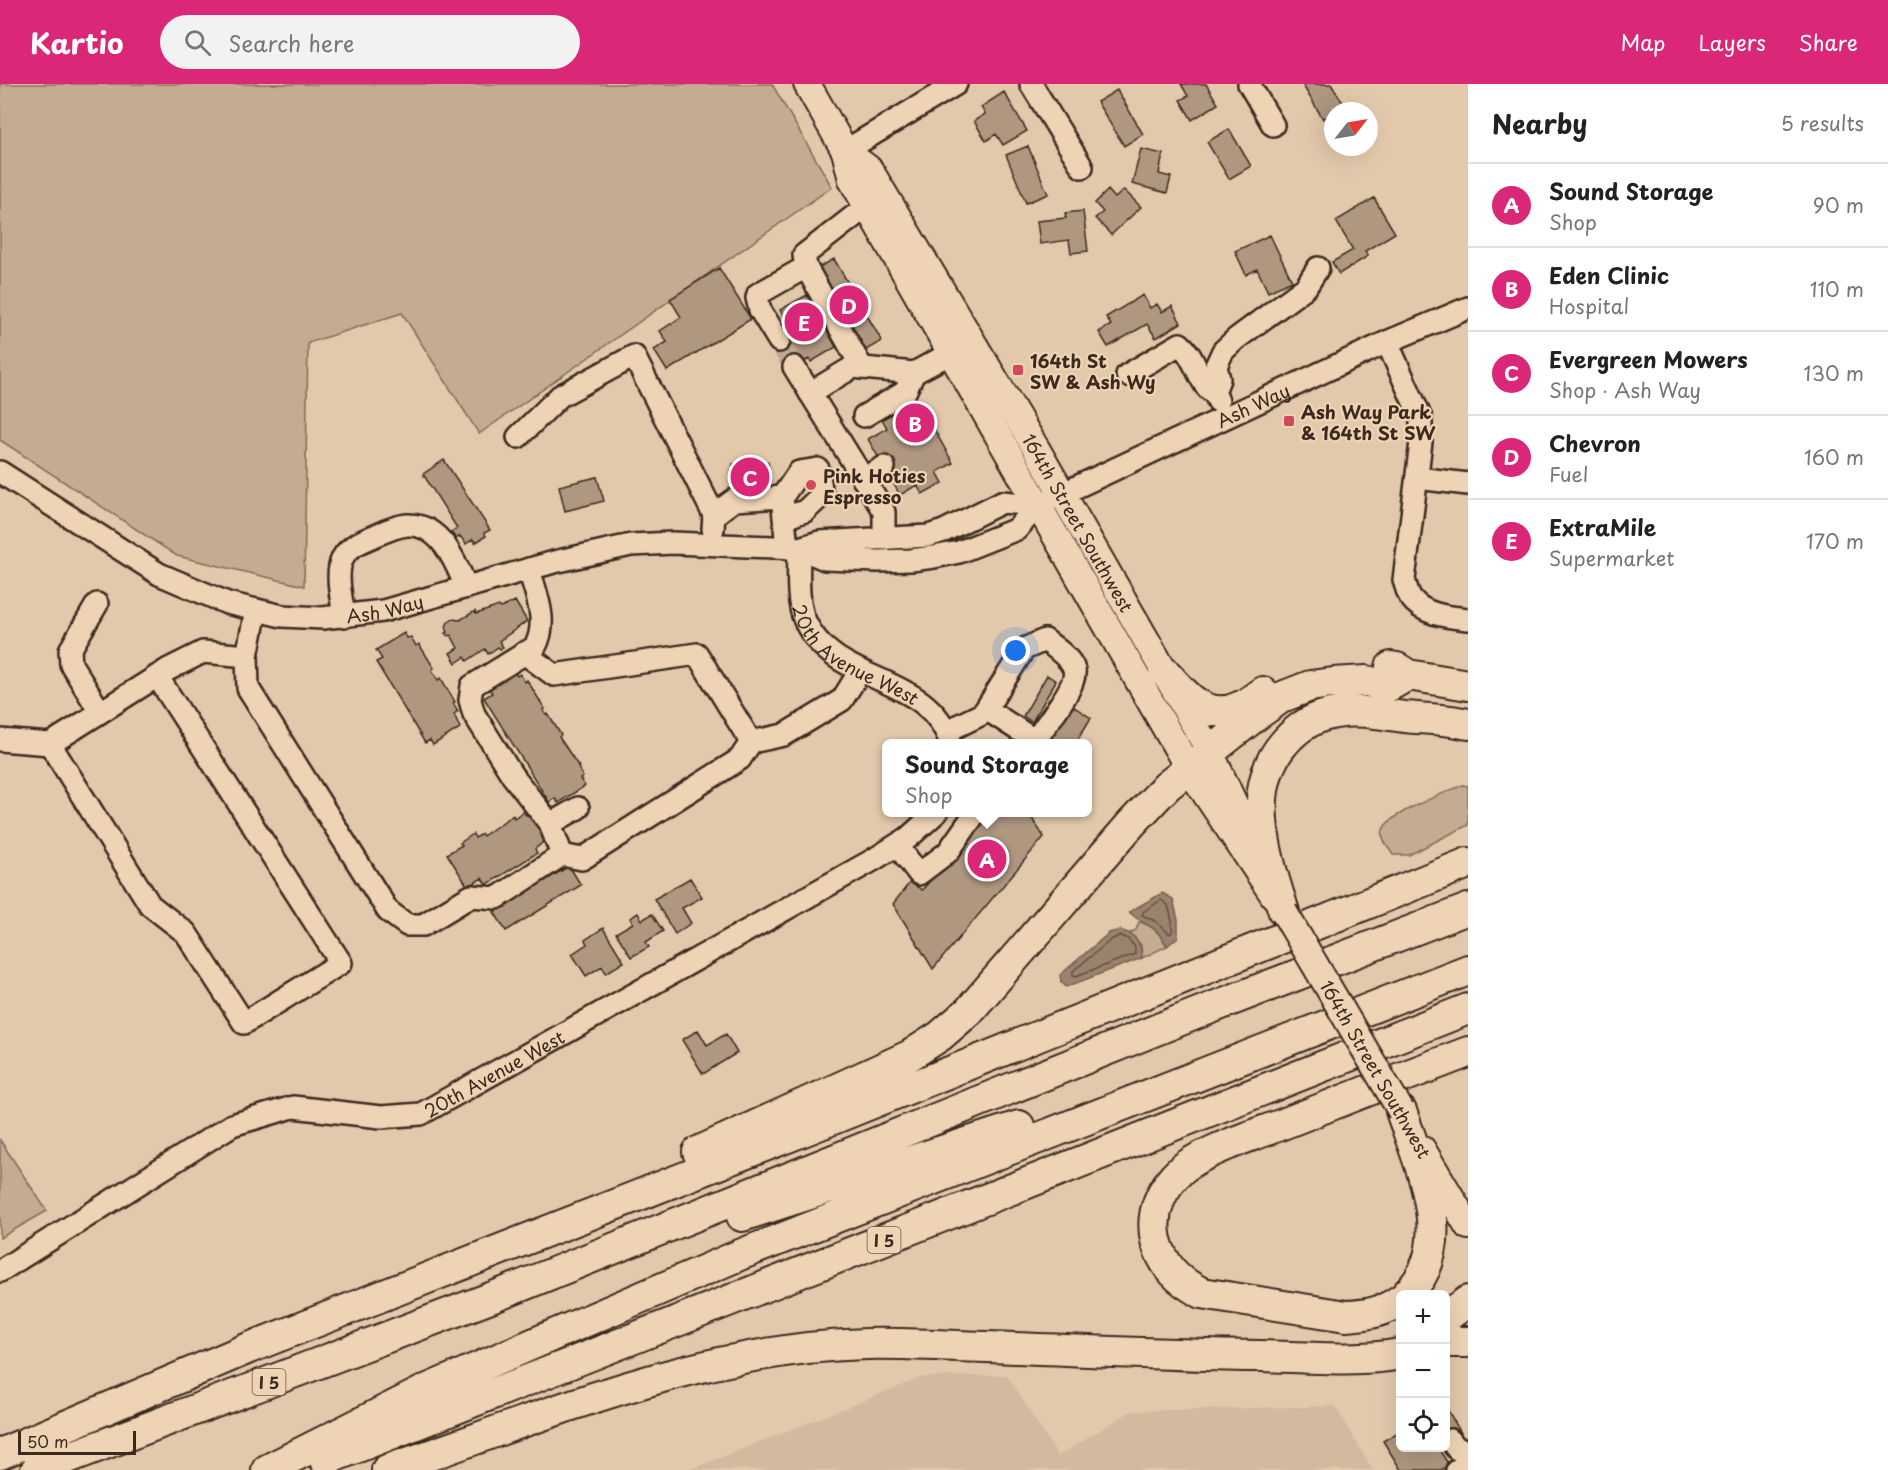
<!DOCTYPE html>
<meta charset="utf-8">
<style>
:root{--surface:#fff;--page:#f2f2f2;--text:#222;--muted:#767676;--line:#e0e0e0;--accent:#db2777}
body{margin:0;font-family:"Playpen Sans",sans-serif;background:var(--page);color:var(--text)}
.controls{position:absolute;right:18px;bottom:18px;display:grid;overflow:hidden;border-radius:9px;box-shadow:0 6px 24px #0002}
.controls button{width:54px;height:54px;display:grid;place-items:center;padding:0;border:0;border-bottom:2px solid var(--line);background:var(--surface);color:var(--text);font:30px sans-serif}
.compass{position:absolute;left:1324px;top:18px;width:54px;height:54px;border-radius:50%;background:var(--surface);box-shadow:0 6px 24px #0002;rotate:59deg}
.scale{position:absolute;left:18px;bottom:15px;width:118px;box-sizing:border-box;padding-left:6px;border:3px solid #3b2a1e;border-top:0;font-size:16px;line-height:21px;white-space:nowrap;color:#3b2a1e;-webkit-text-stroke:4px #eed3b5;paint-order:stroke}
.you{position:absolute;left:1016px;top:567px;width:21px;height:21px;margin:-15px;border:4px solid #fff;border-radius:50%;background:#1a73e8;box-shadow:0 0 0 9px #1a73e833}
.badge{display:grid;place-items:center;width:39px;height:39px;border-radius:50%;background:var(--accent);color:#fff;font-size:20px;font-weight:700}
.pin{position:absolute;translate:-50% -50%;border:3px solid #fff;box-shadow:0 2px 6px #0006}
.popup{position:absolute;left:882px;top:655px;width:210px;height:78px;box-sizing:border-box;display:grid;place-content:center;border-radius:9px;background:var(--surface);filter:drop-shadow(0 2px 4px #0005);font-size:20px;white-space:nowrap;color:var(--muted)}
.popup b{font-size:22px;color:var(--text)}
.popup::after{content:'';position:absolute;left:50%;top:100%;margin-left:-12px;border:12px solid transparent;border-top-color:var(--surface)}
.list{margin:0;padding:0;list-style:none}
h2{display:flex;justify-content:space-between;align-items:center;height:78px;margin:0;padding:0 24px;font-size:26px}
h2 small{font-size:20px;font-weight:400;color:var(--muted)}
.list li{display:grid;grid-template-columns:39px 1fr auto;gap:18px;align-items:center;box-sizing:border-box;height:84px;padding:0 24px;border-top:2px solid var(--line)}
.list b{display:block;font-size:22px;white-space:nowrap}
.list p{margin:0;font-size:20px;white-space:nowrap;color:var(--muted)}
.list em{font-size:20px;font-style:normal;color:var(--muted)}
.icon{flex:none;width:33px;height:33px;fill:none;stroke:currentColor;stroke-width:2;stroke-linecap:round;stroke-linejoin:round}
.map{position:relative;flex:none;width:1468px;height:1386px;overflow:hidden}
header{display:flex;align-items:center;gap:36px;box-sizing:border-box;height:84px;padding:0 30px;background:var(--accent);color:#fff}
header strong{font-size:28px}
nav{display:flex;gap:33px;margin-inline-start:auto;font-size:21px}
.search{width:420px;height:54px;background:var(--page);display:flex;align-items:center;gap:15px;box-sizing:border-box;padding:0 21px;border-radius:33px;color:var(--muted);font-size:22px}
main{display:flex}
aside{flex:1;background:var(--surface)}
.map>svg:first-child{display:block}
</style>
<header>
<strong>Kartio</strong>
<div class="search"><svg class="icon" aria-label="search" viewBox="0 0 24 24"><circle cx="10" cy="10" r="6"/><path d="M15 15l6 6"/></svg>Search here</div>
<nav><a>Map</a><a>Layers</a><a>Share</a></nav>
</header>
<main>
<div class="map">
<svg width="1468" height="1386" viewBox="0 0 1468 1386">
<rect width="100%" height="100%" fill="#e3c9ac"/>
<filter id="ink" filterUnits="userSpaceOnUse"><feTurbulence type="fractalNoise" baseFrequency=".0167" numOctaves="2"/><feDisplacementMap in="SourceGraphic" scale="12" xChannelSelector="R" yChannelSelector="G"/><feConvolveMatrix kernelMatrix="1 2 1 2 8 2 1 2 1" color-interpolation-filters="sRGB"/></filter>
<g filter="url(#ink)">
<path fill="#d3ba9f" d="M1007 1291 1058 1372 1131 1327 1335 1322 1373 1386H689L923 1293Z"/>
<path fill="#c4ab91" stroke="#806a58" stroke-width="1.5" d="M0 0H772L832 103 479 350 402 229 308 259 304 502 177 472 0 356Z
M1463 701 1468 702V741L1409 771H1393C1389 764 1380 755 1383 746 1387 730 1447 708 1463 701Z
M1139 838C1154 842 1160 849 1167 862L1142 874 1141 861 1130 849 1136 846Z
M0 1056 47 1127 0 1154Z"/>
<path fill="#9a836e" stroke="#745f4e" stroke-width="1.5" d="M1162 809 1173 815 1178 836V853L1167 862C1154 838 1146 844 1129 828Z
M1120 846C1135 850 1141 858 1142 874L1066 903 1061 898 1060 891 1109 849Z"/>
<g fill="none" stroke-linecap="round" stroke-linejoin="round">
<path stroke="#614e3e" stroke-width="1.5" d="M1161 816 1168 821 1172 837V848L1170 850 1155 837 1142 831 1143 828Z
M1120 852 1127 854 1135 863V870L1076 892 1073 891V887L1112 855Z"/>
</g>
<path fill="#af9780" stroke="#3b2a1e" stroke-width="1.5" d="M1181 0H1206L1218 20 1192 36 1180 16 1188 12Z
M1302 0H1331L1345 22 1333 27V29L1323 35Z
M1117 6 1143 50 1124 62 1097 18Z
M1004 8 1027 47 1003 61 996 50 986 57 974 37 985 30 981 23Z
M1229 45 1251 82 1229 95 1207 58Z
M1028 62 1048 110 1026 119 1006 71Z
M1141 65 1163 70 1159 90 1171 93 1167 109 1132 100Z
M1108 106 1115 114 1124 106 1141 123 1111 151 1095 134 1103 128 1095 119Z
M1374 114 1395 149 1365 167 1368 172 1339 190 1332 178 1353 166 1336 137Z
M1083 127 1088 167 1071 169 1069 156 1040 160 1037 137 1066 134 1065 129Z
M1270 151 1292 197 1268 208 1257 185 1246 191 1235 167Z
M834 175 882 257 864 267 816 185Z
M719 184 751 235 667 287 654 266 667 258 660 247 681 233 670 215Z
M807 211 836 263 811 278 809 275 790 286 775 260 793 249 780 226Z
M1143 211 1150 224 1157 220 1162 228 1172 222 1181 239 1156 254 1147 240 1108 263 1099 248 1111 241 1106 233Z
M922 324 953 379 937 388 943 399 922 410 917 401 900 411 868 355 887 344 882 335 900 325 905 334Z
M444 376 490 446 484 449 486 452 475 459 473 455 466 460 460 452 456 455 451 448 457 444 423 390Z
M768 378 770 399 732 402 731 386H733V380Z
M597 393 604 417 565 427 559 402Z
M515 517 527 537 499 557 503 563 500 565 498 563 488 570 485 565 467 577 465 573 456 579 450 569 458 564 451 551 448 552 445 549 448 548 446 543 448 538 452 535 460 536 475 527 476 530 499 522 501 524Z
M404 549 407 554 411 553 416 562 419 560 434 584 432 586 438 596 441 594 455 618 453 619 458 627 454 630 460 644 433 661 430 656 425 659 376 578 382 575 376 566Z
M514 587 517 592 520 590 525 598 527 596 545 625 543 626 546 631 548 630 561 651 559 653 579 683 578 684 583 693 580 695 585 702 558 719 555 714 549 718 484 614 492 609 488 603Z
M1047 591 1056 597 1032 638 1023 632Z
M1070 620 1091 634 1075 660H1046Z
M532 727 548 754 535 765 537 769 486 801 482 794 468 803 447 770 462 761 460 759 473 750 475 754 482 750 483 752 513 731 514 734 523 728 526 731Z
M990 728H1028L1044 753 933 885 893 820 910 798 922 806Z
M569 782 581 801 506 847 494 828Z
M690 794 702 813 682 824 691 839 675 850 654 815Z
M638 829 642 836 652 830 663 847 646 858 649 863 631 873 616 849 633 839 630 834Z
M603 844 624 878 606 889 602 882 586 892 572 870 587 860 585 856Z
M698 946 707 961 726 950 737 969 703 990 682 956Z
M1446 1323 1461 1349 1446 1358Z
M1400 1347V1364H1438L1449 1381 1441 1386H1401L1383 1357Z"/>
<g fill="none" stroke-linecap="round" stroke-linejoin="round">
<path stroke="#c1a990" stroke-width="21" stroke-dasharray="21 10" stroke-linecap="butt" d="M779 257 794 283"/>
<g stroke="#3b2a1e" stroke-width="26">
<g id="minor">
<path d="M1031 0 1082 83"/>
<path d="M1249 0 1273 41"/>
<path d="M845 67 956 0"/>
<path d="M806 183 862 284"/>
<path d="M779 257 760 226 757 214 758 210 806 183 804 171 867 122"/>
<path d="M1387 258 1421 334V358L1404 496C1406 501 1407 509 1411 514 1423 531 1449 533 1468 535"/>
<path d="M794 283 884 428V455"/>
<path d="M1127 291 1180 260C1193 271 1196 288 1206 302 1212 310 1214 306 1218 317"/>
<path d="M1214 308 1219 295 1216 282 1223 267 1236 255 1306 203 1318 184"/>
<path d="M810 309 853 283 914 289 951 269"/>
<path d="M864 332 905 308 914 289"/>
<path d="M518 353 560 312 634 272 714 431"/>
<path id="s1" d="M0 388 159 490 227 519 282 532 323 534 383 527 554 478 631 461 673 459 799 464 825 475 878 477 911 476 934 473 959 468 1017 445 1038 421 1387 258 1468 224"/>
<path d="M1417 394 1468 400"/>
<path d="M863 395 884 383"/>
<path d="M784 434 805 427 822 411 818 385 799 388 782 413 787 464"/>
<path d="M713 445 714 431 734 416 782 413"/>
<path id="s2" d="M799 464C799 486 796 517 805 537 835 603 928 587 951 660"/>
<path d="M799 464 819 458 928 452 944 447 1002 418 1038 421"/>
<path d="M97 520 70 566 71 580 100 628"/>
<path d="M256 526 247 572 248 604 388 827 407 841H423L471 812 497 814 562 771 550 740 512 691 474 630 470 616 472 602 535 563C549 538 536 511 529 485"/>
<path d="M344 533C342 515 336 495 341 478 345 464 360 458 372 453 383 448 395 442 407 441 440 439 456 478 466 503"/>
<path d="M524 569 554 591 697 570 751 658 740 675 582 775 562 771"/>
<path d="M157 592 341 879 244 939 186 849 150 821 50 660 167 586 203 568 247 572"/>
<path d="M947 647 982 630 986 625 1024 565 1045 556C1055 564 1071 574 1074 586 1078 600 1047 639 1038 652L1031 654 986 625"/>
<path d="M0 656 50 660"/>
<path d="M751 658 784 651 842 616 860 587"/>
<path d="M550 740 578 724"/>
<path d="M897 761 919 790 948 768 976 728"/>
<path id="s3" d="M0 1187 232 1041 293 1023 381 1033 421 1030 873 776 908 754 937 728"/>
<path d="M1450 1356 1457 1365 1468 1366"/>
<path d="M1457 1386 1468 1379"/>
</g>
</g>
<g stroke="#3b2a1e" stroke-width="30">
<g id="major">
<path d="M807 0 845 67 852 96 1189 685 1274 812"/>
<path id="s4" d="M845 67 869 85 1037 366 1164 587 1210 668 1250 754"/>
<path d="M1422 1065 1468 1142"/>
</g>
</g>
<g stroke="#3b2a1e" stroke-width="34">
<path id="highway" d="M1391 583 1397 584 1408 591 1468 601
M1164 587C1183 609 1206 639 1239 623 1248 620 1255 613 1263 608
M1284 828C1267 774 1243 705 1285 658 1298 643 1316 632 1336 629 1358 625 1382 630 1404 633 1425 635 1447 635 1468 640
M1401 1027C1420 1083 1458 1161 1407 1210
M698 1068 909 972 940 952 969 927 1131 740 1167 702 1254 633 1282 613 1310 602 1333 599 1366 597 1389 602 1408 591
M742 1132 1019 1042
M1400 1216C1384 1228 1367 1231 1346 1232L1202 1209C1178 1197 1163 1182 1156 1156 1150 1129 1161 1104 1181 1086 1201 1068 1254 1051 1280 1041 1343 1016 1405 992 1468 968
M1446 1233 1468 1217
M1446 1258H1468
M0 1370 249 1264 813 1043 1468 779
M325 1376 1468 925
M36 1386 501 1210 1198 929 1468 825
M267 1386 428 1305 742 1170 1468 886
M387 1386C543 1333 699 1264 867 1260 906 1259 946 1262 986 1263 1077 1266 1169 1271 1261 1272 1303 1273 1360 1278 1400 1270"/>
</g>
<use href="#minor" stroke="#eed3b5" stroke-width="21"/>
<use href="#major" stroke="#eed3b5" stroke-width="26"/>
<use href="#highway" stroke="#eed3b5" stroke-width="30"/>
<g stroke="#3b2a1e" stroke-width="30" stroke-linecap="butt">
<path id="major-bridge" d="M1284 828 1401 1027"/>
</g>
<use href="#major-bridge" stroke="#eed3b5" stroke-width="26"/>
</g>
</g>
<g fill="#d1495b" stroke="#eed3b5" stroke-width="2">
<rect x="1012" y="280" width="12" height="12" rx="3"/>
<rect x="1283" y="331" width="12" height="12" rx="3"/>
<circle cx="811" cy="401" r="6"/>
</g>
<g text-anchor="middle" dominant-baseline="central" stroke-width="4.5" stroke-linejoin="round" paint-order="stroke">
<g fill="#eed3b5" stroke="#715d4b" stroke-width="1.5">
<rect x="867.5" y="1143" width="33" height="26" rx="4.5"/>
<rect x="252.5" y="1285" width="33" height="26" rx="4.5"/>
</g>
<g font-size="16" font-weight="bold" fill="#3b2a1e">
<text x="884" y="1156">I 5</text>
<text x="269" y="1298">I 5</text>
</g>
<g font-size="18" font-weight="bold" fill="#3b2a1e" stroke="#eed3b5" text-anchor="start">
<text x="1030" y="276">164th St<tspan x="1030" dy="21">SW &amp; Ash Wy</tspan></text>
<text x="1301" y="327">Ash Way Park<tspan x="1301" dy="21">&amp; 164th St SW</tspan></text>
<text x="823" y="391">Pink Hoties<tspan x="823" dy="21">Espresso</tspan></text>
</g>
<g font-size="18" fill="#3b2a1e" stroke="#eed3b5">
<text stroke="none"><textPath href="#s1" startOffset="1340">Ash Way</textPath></text>
<text stroke="none"><textPath href="#s4" startOffset="441">164th Street Southwest</textPath></text>
<text stroke="none"><textPath href="#s1" startOffset="423">Ash Way</textPath></text>
<text stroke="none"><textPath href="#s2" startOffset="135">20th Avenue West</textPath></text>
<text transform="translate(1376 985) rotate(60)">164th Street Southwest</text>
<text stroke="none"><textPath href="#s3" startOffset="550">20th Avenue West</textPath></text>
</g>
</g>
</svg>
<div class="controls">
<button>+</button>
<button>−</button>
<button><svg class="icon" aria-label="locate" viewBox="0 0 24 24"><circle cx="12" cy="12" r="6"/><path d="M12 2v4M12 18v4M2 12h4M18 12h4"/></svg></button>
</div>
<svg class="compass" viewBox="-18 -18 36 36"><path d="M0-13l5 13h-10z" fill="#e53935"/><path d="M0 13l5-13h-10z" fill="#767676"/></svg>
<div class="scale">50 m</div>
<div class="you"></div>
<div class="pin badge" style="left:987px;top:775px">A</div>
<div class="popup"><b>Sound Storage</b>Shop</div>
<div class="pin badge" style="left:915px;top:339px">B</div>
<div class="pin badge" style="left:750px;top:393px">C</div>
<div class="pin badge" style="left:849px;top:221px">D</div>
<div class="pin badge" style="left:804px;top:238px">E</div>
</div>
<aside>
<h2>Nearby<small>5 results</small></h2>
<ul class="list">
<li><span class="badge">A</span><div><b>Sound Storage</b><p>Shop</p></div><em>90 m</em></li>
<li><span class="badge">B</span><div><b>Eden Clinic</b><p>Hospital</p></div><em>110 m</em></li>
<li><span class="badge">C</span><div><b>Evergreen Mowers</b><p>Shop · Ash Way</p></div><em>130 m</em></li>
<li><span class="badge">D</span><div><b>Chevron</b><p>Fuel</p></div><em>160 m</em></li>
<li><span class="badge">E</span><div><b>ExtraMile</b><p>Supermarket</p></div><em>170 m</em></li>
</ul>
</aside>
</main>
